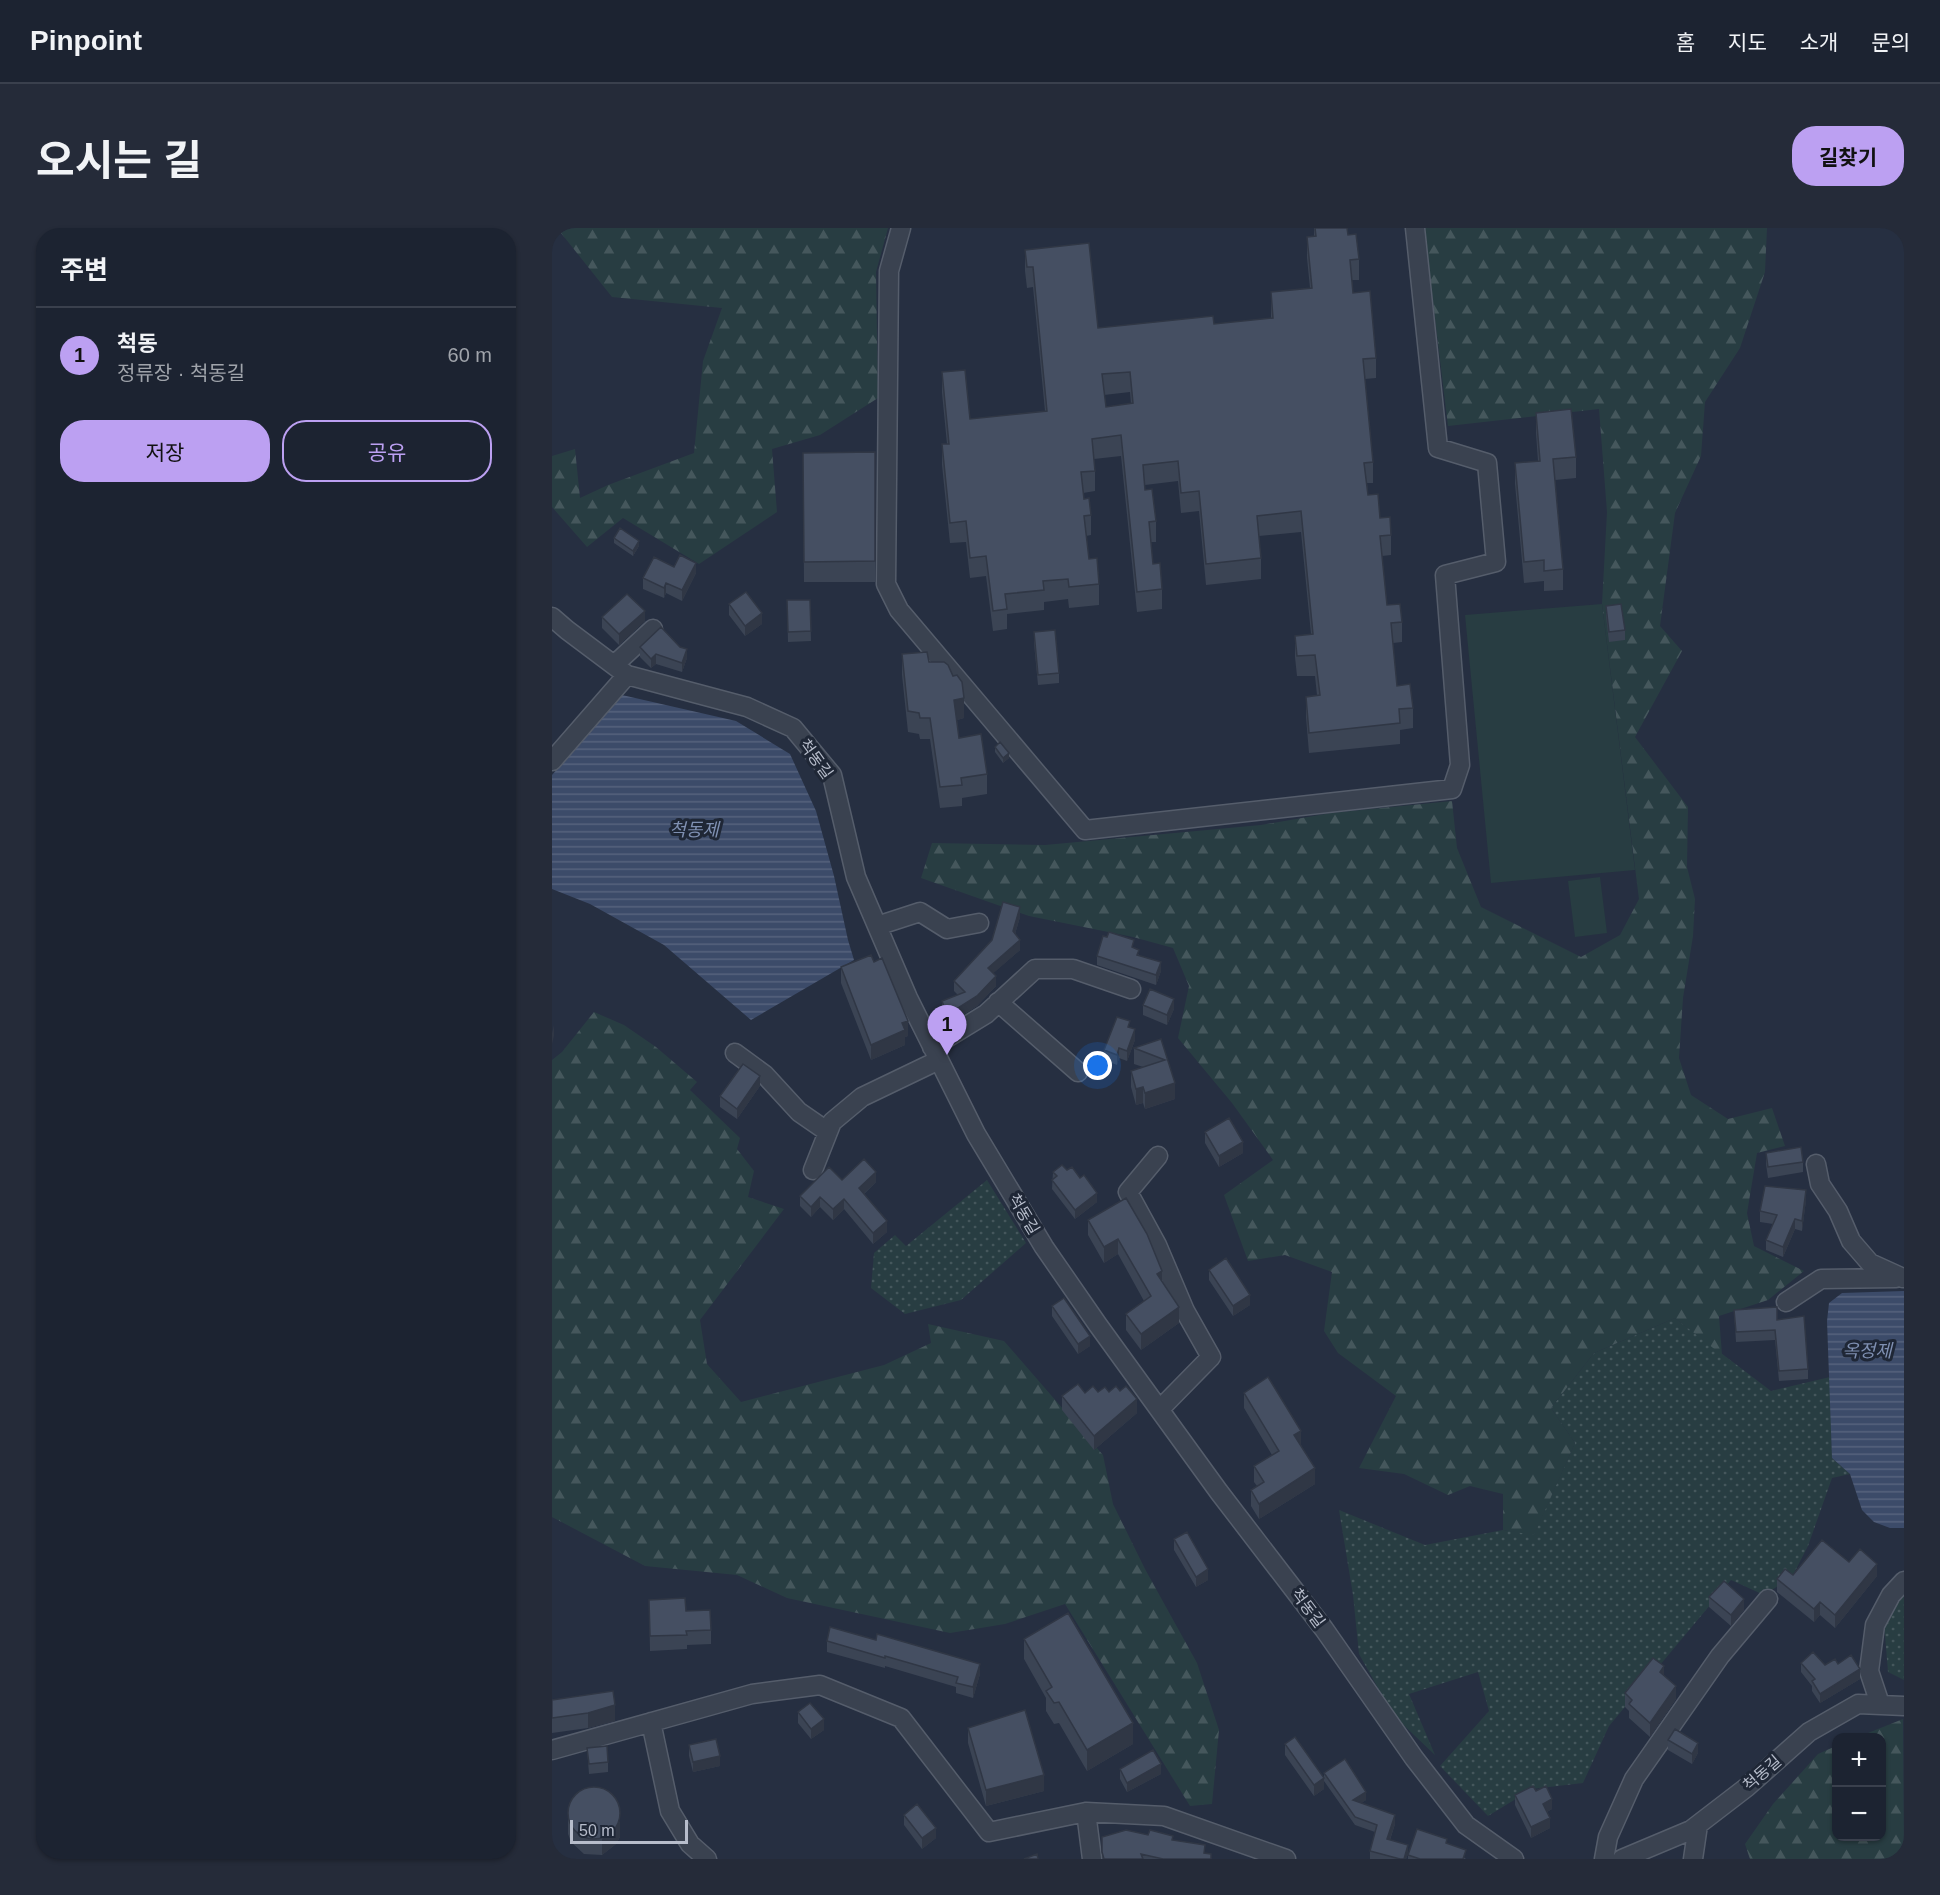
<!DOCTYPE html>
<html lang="ko">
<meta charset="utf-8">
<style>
:root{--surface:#1c2331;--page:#252b39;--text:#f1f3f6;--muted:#a0a4ab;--line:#3a404d;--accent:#bca0f2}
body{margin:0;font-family:Arial,"Noto Sans KR",sans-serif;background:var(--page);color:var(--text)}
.controls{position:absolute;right:18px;bottom:18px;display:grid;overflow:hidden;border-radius:12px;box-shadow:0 2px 4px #0004}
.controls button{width:54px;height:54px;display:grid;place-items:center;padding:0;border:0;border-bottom:2px solid var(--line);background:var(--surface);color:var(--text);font:30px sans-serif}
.scale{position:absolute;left:18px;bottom:15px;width:118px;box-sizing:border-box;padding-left:6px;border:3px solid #b7bdcb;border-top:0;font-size:16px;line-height:21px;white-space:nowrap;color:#b7bdcb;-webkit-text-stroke:4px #1f2736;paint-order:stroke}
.you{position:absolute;left:546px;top:838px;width:21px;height:21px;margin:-15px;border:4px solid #fff;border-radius:50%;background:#1a73e8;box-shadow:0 0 0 9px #1a73e833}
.badge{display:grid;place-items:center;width:39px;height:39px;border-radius:50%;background:var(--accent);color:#111;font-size:20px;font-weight:700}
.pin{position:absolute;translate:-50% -50px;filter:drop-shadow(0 2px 3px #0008)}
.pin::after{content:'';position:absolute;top:32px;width:21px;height:18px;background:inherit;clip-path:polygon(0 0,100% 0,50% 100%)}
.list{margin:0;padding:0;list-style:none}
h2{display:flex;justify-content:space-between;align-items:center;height:78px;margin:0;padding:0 24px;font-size:26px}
h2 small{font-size:20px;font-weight:400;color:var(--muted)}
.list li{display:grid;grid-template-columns:39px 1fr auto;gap:18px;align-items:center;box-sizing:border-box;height:96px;padding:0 24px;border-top:2px solid var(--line)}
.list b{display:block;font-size:22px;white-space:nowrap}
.list p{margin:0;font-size:20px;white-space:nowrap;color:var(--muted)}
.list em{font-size:20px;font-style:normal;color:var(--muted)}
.actions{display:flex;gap:12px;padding:18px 24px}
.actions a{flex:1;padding:14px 0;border:2px solid var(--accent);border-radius:24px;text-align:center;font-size:21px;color:var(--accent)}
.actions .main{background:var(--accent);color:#111}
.map{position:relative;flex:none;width:1352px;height:1631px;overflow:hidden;border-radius:24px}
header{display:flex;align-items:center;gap:36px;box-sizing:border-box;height:84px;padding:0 30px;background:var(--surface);border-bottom:2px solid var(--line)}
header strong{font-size:28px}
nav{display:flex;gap:33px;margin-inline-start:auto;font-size:21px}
.intro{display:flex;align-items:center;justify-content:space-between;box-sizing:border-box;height:144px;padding:0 36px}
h1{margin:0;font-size:42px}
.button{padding:15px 27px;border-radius:24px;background:var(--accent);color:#111;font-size:21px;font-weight:700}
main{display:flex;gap:36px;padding:0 36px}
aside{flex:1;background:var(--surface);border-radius:24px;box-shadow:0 2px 4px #0004}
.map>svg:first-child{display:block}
</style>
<header>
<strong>Pinpoint</strong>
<nav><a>홈</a><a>지도</a><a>소개</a><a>문의</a></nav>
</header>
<div class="intro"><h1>오시는 길</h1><a class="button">길찾기</a></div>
<main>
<aside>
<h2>주변<small></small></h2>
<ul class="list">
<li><span class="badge">1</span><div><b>척동</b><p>정류장 · 척동길</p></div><em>60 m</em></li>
</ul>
<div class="actions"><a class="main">저장</a><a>공유</a></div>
</aside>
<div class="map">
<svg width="1352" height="1631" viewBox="0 0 1352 1631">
<defs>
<pattern id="grass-dots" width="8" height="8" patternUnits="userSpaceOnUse" patternTransform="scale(1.5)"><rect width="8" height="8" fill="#283d42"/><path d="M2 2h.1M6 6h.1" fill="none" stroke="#45575c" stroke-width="1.8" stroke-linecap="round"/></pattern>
<pattern id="forest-firs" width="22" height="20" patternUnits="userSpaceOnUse" patternTransform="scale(1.5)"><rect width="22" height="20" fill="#283d42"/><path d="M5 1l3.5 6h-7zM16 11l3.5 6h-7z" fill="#45575c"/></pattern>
<pattern id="water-rules" width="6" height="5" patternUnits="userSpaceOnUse" patternTransform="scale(1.5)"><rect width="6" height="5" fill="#3c4b69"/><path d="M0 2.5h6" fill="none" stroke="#56637d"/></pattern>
</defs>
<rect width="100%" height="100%" fill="#262f41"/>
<path fill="url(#grass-dots)" d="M435 952 474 1015 409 1072 353 1086 319 1060 322 1025 343 1007 354 1018Z
M1123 1090 1219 1163 1278 1149 1280 1230 1298 1246 1280 1250 1256 1318 1240 1349 1212 1367 1179 1352 1057 1498 1031 1555 980 1561 936 1588 888 1538 937 1483 926 1444 857 1466 883 1527 841 1487 807 1426 801 1367 787 1282 873 1317 951 1302 982 1306 1023 1215 999 1180 1042 1125Z
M1352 1366V1452L1336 1444 1332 1395Z"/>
<path fill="url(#forest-firs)" d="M5 0H336L324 44 326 170 268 207 220 221 225 284 147 336 71 290 35 319 0 279V228L23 221 28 270 56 257 142 225 151 133 170 80 60 69Z
M872 0H1215L1213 44 1188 120 1153 174 1149 228 1123 285 1108 398 1130 423 1083 509 1136 579 1135 639 1143 671 1141 708 1131 770 1127 830 1139 867 1176 891 1220 880 1233 918 1205 925 1195 985 1202 1018 1252 1043 1216 1072 1167 1088 1170 1127 1123 1090 1042 1125 999 1180 1023 1215 982 1307 951 1302V1266L918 1258 896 1267 852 1246 807 1240 844 1168 786 1125 772 1103 780 1044 733 1027 696 1033 672 967 721 932 680 875 626 810 637 758 621 720 581 709 477 688 369 650 380 615 493 617 709 597 779 585 900 573 905 620 929 679 1029 729 1068 707 1087 671 1050 376 1055 284 1047 181 896 198Z
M42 784 72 797 104 819 145 854 138 862 188 910 185 921 202 943 196 969 232 981 148 1092 155 1136 189 1174 332 1137 379 1115 376 1096 452 1113 551 1227 561 1276 593 1341 645 1435 667 1502 660 1576 638 1578 513 1376 453 1396 398 1405 235 1370 185 1347 93 1338 0 1289V832L10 824Z
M1351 1491 1352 1631H1198L1193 1616 1221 1576 1266 1526 1284 1518V1608H1330V1510L1306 1509Z"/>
<path fill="#283d42" d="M1050 376 1083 642 939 655 913 387Z
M1048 649 1055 705 1023 709 1016 653Z"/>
<path fill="url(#water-rules)" d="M70 467 184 493 238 526 264 583 282 648 296 712 302 732 199 792 112 717 38 676 0 661V547Z
M1352 1063V1300H1338L1322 1294 1310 1282 1298 1246 1280 1230 1275 1093 1277 1075 1290 1065Z"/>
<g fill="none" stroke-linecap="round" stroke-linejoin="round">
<g stroke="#555d6b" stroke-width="21">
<path id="minor" d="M349 0 337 43 334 356 347 382 533 602 900 561 908 537 893 347 944 334 935 235 886 220 863 0
M0 389 15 402 75 447 195 479 241 500 280 547 304 649 356 770 424 906 492 1019 546 1097 667 1264 772 1401 862 1530 914 1597 962 1631
M62 437 101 401
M0 533 75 447
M325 698 368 684 395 701 427 695
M446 774 526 844
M380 819 434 786 483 741H521L579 761
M183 825 213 847 247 884 276 904
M606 928 576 964 605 1017 633 1083 659 1129 608 1181
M1264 936 1268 956 1286 983 1299 1013 1318 1035 1351 1050
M261 942 280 894 310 869 387 832
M1234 1074 1269 1051 1344 1050
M1328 1476 1317 1443 1323 1397 1339 1367 1352 1353
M99 1494 118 1583 138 1616 155 1631
M0 1522 200 1466 268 1457 349 1490 437 1604 534 1584 612 1588 734 1631
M534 1584 540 1631
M1052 1631 1056 1609 1082 1551 1168 1428 1216 1371
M1070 1631 1139 1602 1195 1559 1257 1504 1306 1476 1352 1478
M1141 1631 1146 1597"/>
</g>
<use href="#minor" stroke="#3a4250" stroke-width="18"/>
</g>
<path fill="#3b4454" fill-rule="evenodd" d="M762 0H795L796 7 807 31V52H800L801 65 824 130V150L813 151 821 234V255H815L816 267 828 290 839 307V327L830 328 835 377 850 394V414L841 415 845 458 861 480V500L848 502V516L757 525 754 489V469L765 467 763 448H745L743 429V408L759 406 749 304 707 308 709 330V351L654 357 647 283 629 285 626 253 593 257V262L604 293V314H599L601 336 610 361V381L585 384 569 228 542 231 543 243V263L531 265 532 271 539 287V307L534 308 537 331 547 356V377L517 380 516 371 492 374V382L455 386V401L441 403 434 348 418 350 414 314 398 315 390 237V216H395L390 165V144L418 191 493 183 481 59 475 60 473 43V22L546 100 662 96 719 90V64L758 60 755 30V9L762 8ZM578 164 579 176 554 179 552 167Z
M984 185 1024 229V250L1003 252 1011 341V362L992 363V353L972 355 963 256V235L986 233 984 205Z
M323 224V354H252L251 225Z
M62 310 87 318 81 328 62 315Z
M122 339 144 345 130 373 114 365 112 370 91 361V350Z
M235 372H258L259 413 236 414Z
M177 376 210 396 193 408 177 387Z
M1054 378 1073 402V412L1057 414 1054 388Z
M50 389 93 393 67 417 50 400Z
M482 404 507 445V455L486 457 482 415Z
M88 419 135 430 130 444 104 436 99 440 88 429Z
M350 426 377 434 412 490 405 492 407 510 435 546V566L410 570V578L388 580 378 511H368L367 506 356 504 350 447Z
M443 519 457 530 451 535 443 524Z
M468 689 463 706 468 722 441 745 444 758 425 778 395 797 390 783V773L406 767 402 763V753Z
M582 720 587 727 609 743 604 757 545 737V728Z
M289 739 356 808 353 809V817L319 832 289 755Z
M591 777 622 781 615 797 591 787Z
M578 800 583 812 575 833 567 830 565 837 552 832V822Z
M609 811 623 871 593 881 591 875 584 877 579 859V843L591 839 582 836V820Z
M208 858 185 891 168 879V868Z
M653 904 691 925 667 939 653 915Z
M1214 925 1251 934V944L1216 950 1214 936Z
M515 942 528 950 545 974 523 991 500 961 501 944Z
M290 952 324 954 312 966 335 1004 321 1016 292 981 281 992 268 979 259 989 248 978V968Z
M574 970 627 1095 589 1122 574 1102V1086L592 1073 566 1026 552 1035 536 1007V992Z
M1254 972 1250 1003 1243 1001 1231 1029 1214 1022V1012L1221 996 1208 994V983Z
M657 1042 698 1077 681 1088 657 1052Z
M500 1078 538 1118 526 1126 500 1088Z
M1182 1082 1225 1092 1256 1141V1151L1227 1153 1223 1112 1184 1114Z
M568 1163 585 1185 542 1222 510 1182V1168L533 1165Z
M692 1165 749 1217 763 1256 707 1291 699 1278V1262L705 1258 702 1254V1238L720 1227 692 1180Z
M622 1311 656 1352 644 1359 622 1322Z
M1297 1334 1325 1348 1283 1400 1268 1387 1262 1394 1225 1364V1351Z
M1157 1369 1192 1382 1179 1398 1157 1379Z
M97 1372 134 1383 159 1402V1416L135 1417V1421L98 1423Z
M472 1411 581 1516 535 1543 507 1495 502 1496 494 1483V1470L472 1431Z
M275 1413 428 1446 421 1470 404 1465V1459L333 1438V1440L275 1424Z
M1249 1435 1273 1437 1286 1436 1308 1451 1268 1475 1260 1463V1458L1249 1444Z
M1112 1448 1124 1471 1098 1509 1077 1490V1483L1073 1479V1465Z
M0 1472 63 1493 36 1500 0 1505Z
M246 1484 272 1502 259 1511 246 1495Z
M416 1500 492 1563 434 1578 416 1515Z
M1116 1512 1146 1525 1140 1536 1116 1522Z
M733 1516 772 1561 762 1568 733 1527Z
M137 1517 168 1538 141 1544 137 1528Z
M35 1520 56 1534V1544L37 1546Z
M568 1541 609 1546 575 1564 568 1551Z
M772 1545 814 1572 809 1575 843 1596 838 1612 856 1626 854 1631H818V1623L823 1604 803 1597 772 1553Z
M984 1563 1000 1581 995 1584 998 1600 979 1610 963 1577V1567Z
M16 1581 68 1609 64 1616 50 1627 32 1626 19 1614 16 1606Z
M352 1587 384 1610 370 1621 352 1597Z
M596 1607 621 1612 653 1625 659 1631H550V1609Z
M895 1615 914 1631H856V1627Z"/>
<path fill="#303745" d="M87 313V318L81 328V323Z
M144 335V345L130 373V362Z
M114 355V365L112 370V360Z
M93 383V393L67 417V406Z
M210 385V396L193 408V398Z
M135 421V430L130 444V435Z
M104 426V436L99 440V431Z
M412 470V490L402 493V472Z
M457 525V530L451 535V530Z
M468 679V689L461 713V703Z
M468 712V722L436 750V740Z
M609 734V743L604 757V747Z
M444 748V758L425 778 395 797V787Z
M622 771V781L615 797V787Z
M356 793V808L353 809V817L319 832V817L350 795Z
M2 797V808L0 816V805Z
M583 801V812L575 833V823Z
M567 820V830L565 837V827Z
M208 848V858L185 891V881Z
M623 855V871L593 881V865Z
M591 859V875L584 877V861Z
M691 914V925L667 939V928Z
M324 944V954L307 970V960Z
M1254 962V972L1250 1003V993Z
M545 965V974L523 991V982Z
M268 969V979L259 989V979Z
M292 971V981L281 992V981Z
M1243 991V1001L1231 1029V1019Z
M335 993V1004L321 1016V1005Z
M566 1011V1026L552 1035V1019Z
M610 1043V1058L605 1046Z
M698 1067V1077L681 1088V1078Z
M627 1079V1095L589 1122V1106Z
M538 1108V1118L526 1126V1116Z
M585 1171V1185L542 1222V1208Z
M749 1203V1218L742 1207Z
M763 1240V1256L707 1291V1276Z
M1325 1336V1348L1283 1400V1387Z
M656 1341V1352L644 1359V1349Z
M1192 1371V1382L1179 1398V1387Z
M1268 1374V1387L1262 1394V1381Z
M428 1436V1446L421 1470V1459Z
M1112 1438V1452L1108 1444Z
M1308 1441V1451L1268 1475V1466Z
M1124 1458V1471L1098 1509V1495Z
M63 1477V1493L36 1500V1485Z
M272 1491V1502L259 1511V1501Z
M581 1495V1516L535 1543V1522Z
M1146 1515V1525L1140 1536V1526Z
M168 1528V1538L141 1544V1534Z
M609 1536V1546L575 1564V1555Z
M492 1547V1563L434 1578V1562Z
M772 1550V1561L762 1568V1557Z
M814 1564V1572L801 1581V1572Z
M1000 1571V1581L991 1586V1576Z
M843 1587V1596L835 1620V1611Z
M998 1590V1600L979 1610V1599Z
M68 1593V1609L64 1616 50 1627V1611Z
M384 1600V1610L370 1621V1610Z
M856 1617V1626L854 1631H852Z"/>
<path fill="#454f62" stroke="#303745" stroke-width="1.5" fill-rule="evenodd" d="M763 0H795L796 7 804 6 807 31 798 32 801 65 818 63 824 130 811 131 821 234 812 235 816 267 826 266 828 290 838 289 839 307 828 308 835 377 848 376 850 394 839 395 845 458 858 456 861 480 847 481 848 495 757 505 754 469 768 467 763 427 745 428 743 408 761 406 749 283 705 288 709 330 654 336 647 263 629 265 626 233 591 237 593 262 600 261 604 293 597 294 601 336 608 335 610 361 585 364 569 207 540 211 543 243 529 244 532 271 537 270 539 287 532 288 537 331 545 330 547 356 517 359 516 351 491 353 492 362 453 366 455 381 441 383 434 328 418 330 414 293 398 295 390 216H397L390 144 413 142 418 191 495 183 481 39H475L473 22 537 15 546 100 661 88 662 96 721 90 719 64 760 60 755 9 764 8ZM578 144 581 175 554 179 550 146Z
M1019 181 1024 229 1001 231 1011 341 992 343V332L972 334 963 235 988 233 984 185Z
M323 224V333L252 334 251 225Z
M68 300 87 313 81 323 62 310Z
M128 327 144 335 130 362 114 355 112 360 91 350 102 329 122 339Z
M194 364 210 385 193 398 177 376Z
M75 366 93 383 67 406 50 389Z
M235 372H258L259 403 236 404Z
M1069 376 1073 402 1057 404 1054 378Z
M109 399 128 419 135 421 130 435 104 426 99 431 88 419Z
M503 402 507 445 486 447 482 404Z
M375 424 377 434H392L396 437 401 448 405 447 410 454 412 470 402 472 407 510 429 506 435 546 409 550 410 557 388 559 378 490H368L367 485 356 483 350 426Z
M448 514 457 525 451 530 443 519Z
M451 674 468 679 461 703 468 712 436 740 444 748 425 768 395 787 390 773 413 764 402 753 440 712Z
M557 704 582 712 580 719 587 722 585 727 609 734 604 747 545 728 551 708 555 709Z
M319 727 322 734 330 730 356 793 350 795 353 802 319 817 289 739Z
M598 761 622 771 615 787 591 777Z
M565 789 578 793 576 799 583 801 575 823 567 820 565 827 552 822Z
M609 811 623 855 593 865 591 859 584 861 579 843 613 832 582 820Z
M191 836 208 848 185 881 168 868Z
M677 890 691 914 667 928 653 904Z
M1249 919 1251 934 1216 939 1214 925Z
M312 931 324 944 307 960 335 993 321 1005 292 971 281 981 268 969 259 979 248 968 277 939 290 952Z
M510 937 515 942 520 939 528 950 532 947 545 965 523 982 500 952 505 948 501 944Z
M1213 958 1254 962 1250 993 1243 991 1231 1019 1214 1012 1225 987 1208 983Z
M574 970 595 1006 610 1043 605 1046 627 1079 589 1106 574 1086 599 1068 566 1011 552 1019 536 992Z
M674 1030 698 1067 681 1078 657 1042Z
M512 1070 538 1108 526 1116 500 1078Z
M1225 1079V1092L1252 1088 1256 1141 1227 1143 1223 1102 1184 1104 1182 1082Z
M716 1149 749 1203 742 1207 763 1240 707 1276 699 1262 712 1254 702 1238 727 1223 692 1165Z
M526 1156 533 1165 541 1158 546 1164 553 1159 557 1164 564 1158 568 1163 574 1158 585 1171 542 1208 510 1168Z
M635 1304 656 1341 644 1349 622 1311Z
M1270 1312 1297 1334 1308 1321 1325 1336 1283 1387 1268 1374 1262 1381 1225 1351 1233 1341 1241 1347Z
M1172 1353 1192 1371 1179 1387 1157 1369Z
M133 1370 134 1383 158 1382 159 1402 134 1403 135 1407 98 1408 97 1372Z
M516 1385 581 1495 535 1522 507 1474 502 1475 494 1463 500 1459 472 1411Z
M278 1399 324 1412 325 1406 428 1436 421 1459 404 1455 406 1449 333 1428V1430L275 1413Z
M1261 1424 1273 1437 1283 1431 1286 1436 1299 1427 1308 1441 1268 1466 1260 1453 1263 1451 1249 1435Z
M1101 1430 1112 1438 1108 1444 1124 1458 1098 1495 1077 1476 1080 1472 1073 1465Z
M61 1463 63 1477 36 1485 0 1490V1472Z
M258 1475 272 1491 259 1501 246 1484Z
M473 1482 492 1547 434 1562 416 1500Z
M1123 1501 1146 1515 1140 1526 1116 1512Z
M743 1509 772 1550 762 1557 733 1516Z
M164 1511 168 1528 141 1534 137 1517Z
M55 1518 56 1534 37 1536 35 1520Z
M601 1522 609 1536 575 1555 568 1541Z
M793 1531 814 1564 801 1572 843 1587 835 1611 856 1617 852 1631H848L818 1623 825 1597 803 1589 772 1545Z
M981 1558 984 1563 994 1558 1000 1571 991 1576 998 1590 979 1599 963 1567Z
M16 1585a26 26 0 1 1 52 0a26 26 0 1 1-52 0Z
M365 1576 384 1600 370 1610 352 1587Z
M865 1601 895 1611 894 1615 914 1622 911 1631H868L856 1627Z
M574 1602 596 1607 598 1602 621 1608 620 1612 653 1617 652 1625 659 1626V1631H611L589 1626 591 1631H552L550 1624V1609Z
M485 1626 486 1631H472Z"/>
<g text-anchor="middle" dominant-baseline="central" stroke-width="6" stroke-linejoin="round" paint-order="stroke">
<g font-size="16" fill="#b7bdcb" stroke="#1f2736">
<text transform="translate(264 531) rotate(54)">척동길</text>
<text transform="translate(472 986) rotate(59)">척동길</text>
<text transform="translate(756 1380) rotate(53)">척동길</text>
<text transform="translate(1210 1545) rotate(-41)">척동길</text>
</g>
<g font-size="18" font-style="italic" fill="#7f90b2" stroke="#1f2736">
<text x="142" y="602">척동제</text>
<text x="1315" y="1123">옥정제</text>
</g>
</g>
</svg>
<div class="controls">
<button>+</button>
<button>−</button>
</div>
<div class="scale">50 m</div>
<div class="you"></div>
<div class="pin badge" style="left:395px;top:827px">1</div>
</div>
</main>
